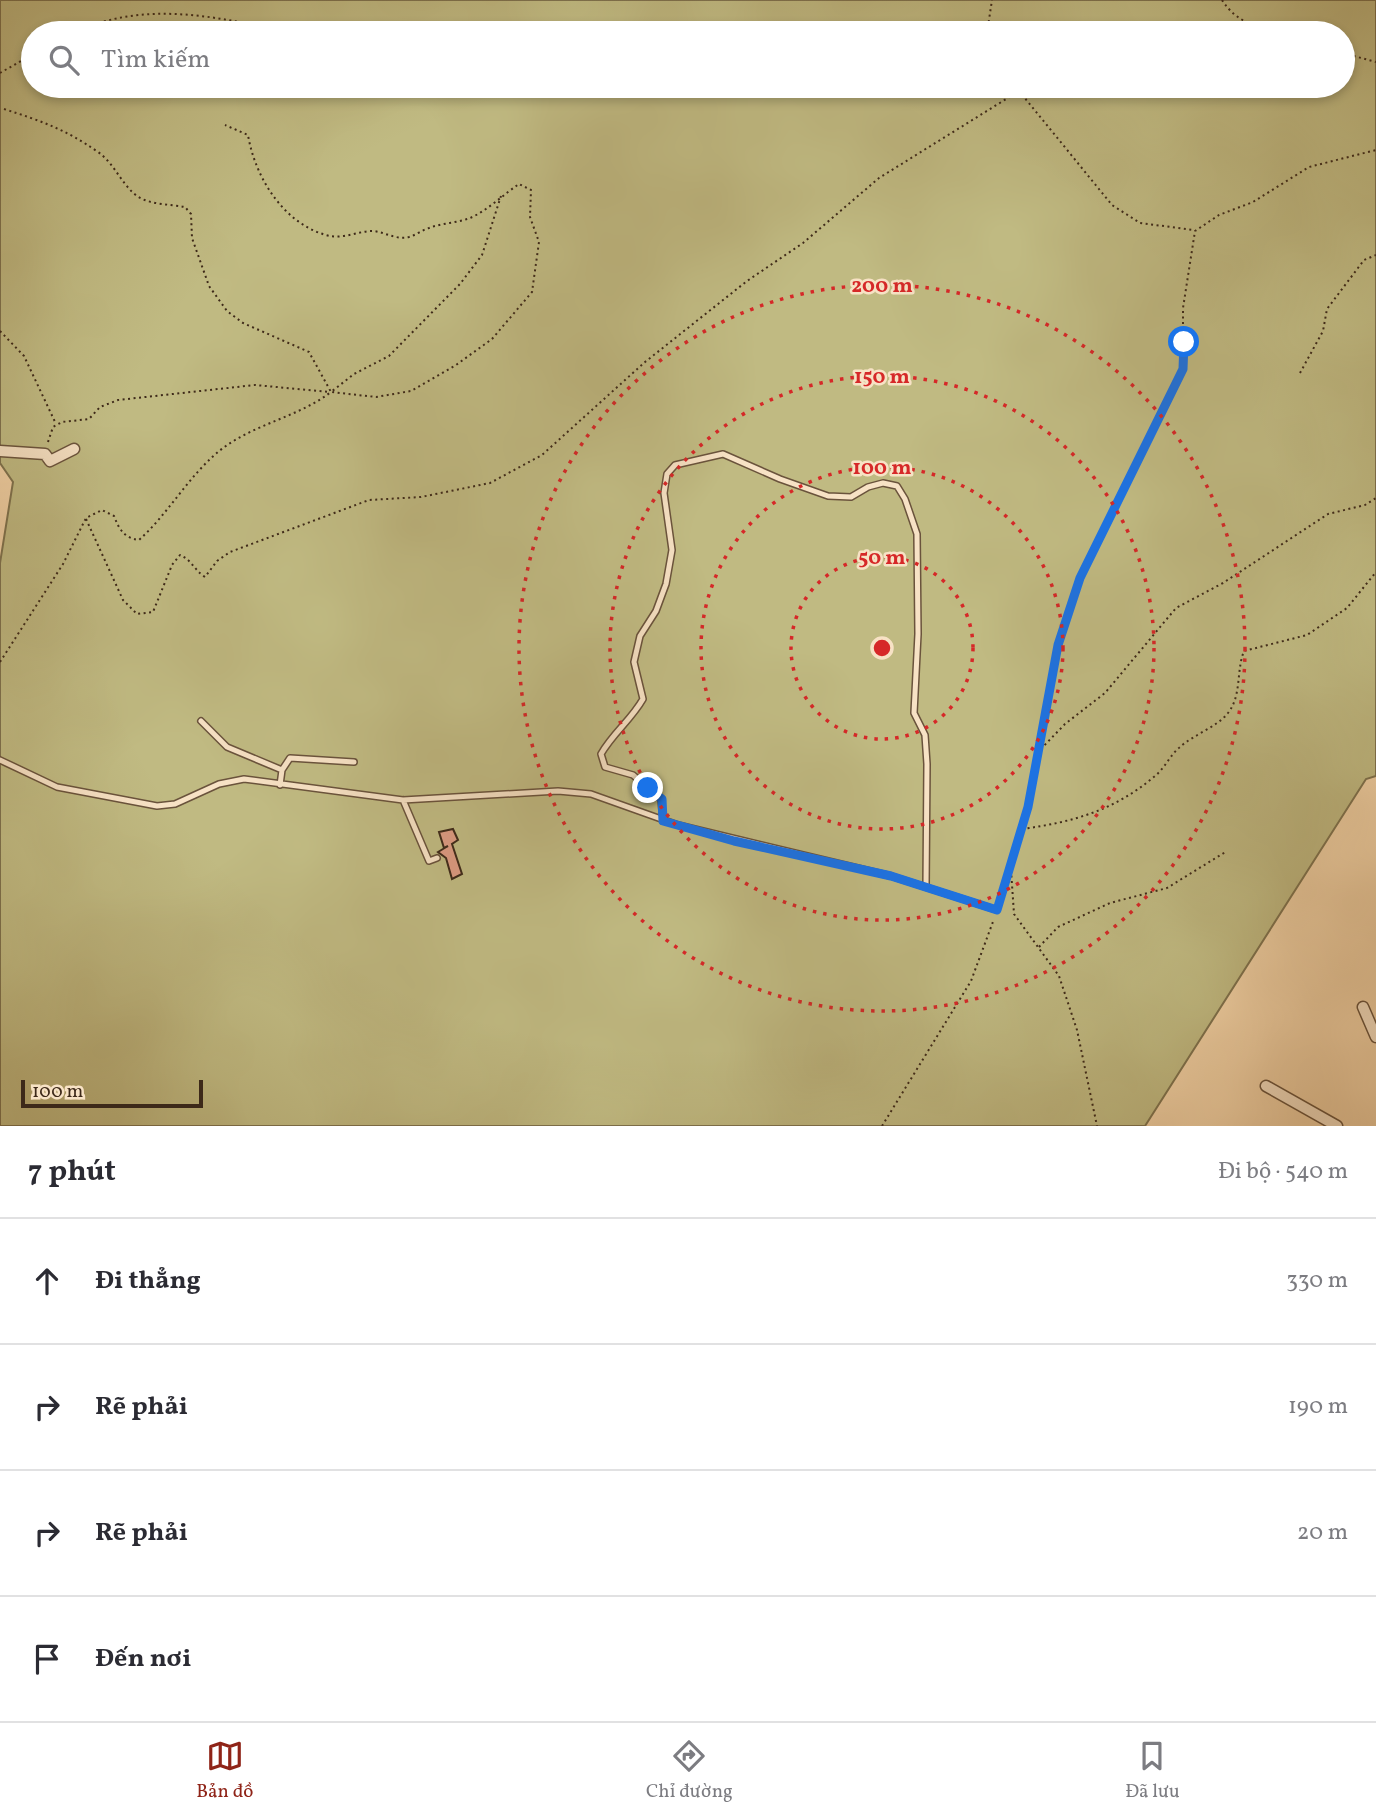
<!DOCTYPE html>
<html lang="vi">
<meta charset="utf-8">
<style>
:root{--surface:#fff;--page:#f2f2f3;--text:#2b2b33;--muted:#7c7c81;--line:#e1e1e2;--accent:#8f2418}
body{margin:0;font-family:Vollkorn,serif;background:var(--page);color:var(--text)}
.scale{position:absolute;left:21px;bottom:18px;width:182px;box-sizing:border-box;padding-left:7px;border:4px solid #3d2919;border-top:0;font-size:19px;line-height:24px;white-space:nowrap;color:#3d2919;-webkit-text-stroke:5px #f7e2c5;paint-order:stroke}
.stop{position:absolute;width:21px;height:21px;margin:-16px;border:5px solid #1a73e8;border-radius:50%;background:#fff}
.stop.end{background:#1a73e8;border-color:#fff;box-shadow:0 2px 7px #0008}
.list{margin:0;padding:0;list-style:none}
h2{display:flex;justify-content:space-between;align-items:center;height:91px;margin:0;padding:0 28px;font-size:30px}
h2 small{font-size:23px;font-weight:400;color:var(--muted)}
.list li{display:grid;grid-template-columns:46px 1fr auto;gap:21px;align-items:center;box-sizing:border-box;height:126px;padding:0 28px;border-top:2px solid var(--line)}
.list b{display:block;font-size:26px;white-space:nowrap}
.list em{font-size:23px;font-style:normal;color:var(--muted)}
.icon{flex:none;width:38px;height:38px;fill:none;stroke:currentColor;stroke-width:2;stroke-linecap:round;stroke-linejoin:round}
.map{position:relative;flex:none;width:1376px;height:1126px;overflow:hidden}
.search{position:absolute;background:var(--surface);box-shadow:0 4px 10px #0003;left:21px;right:21px;top:21px;height:77px;display:flex;align-items:center;gap:18px;box-sizing:border-box;padding:0 24px;border-radius:38px;color:var(--muted);font-size:26px}
.sheet{height:595px;background:var(--surface)}
nav{display:flex;justify-content:space-around;align-items:center;box-sizing:border-box;height:98px;border-top:2px solid var(--line);background:var(--surface);font-size:19px;color:var(--muted)}
nav a{display:grid;justify-items:center;gap:4px}
nav .on{color:var(--accent)}
.map>svg:first-child{display:block}
</style>
<div class="map">
<svg width="1376" height="1126" viewBox="0 0 1376 1126">
<rect width="100%" height="100%" fill="#f2d2a6"/>
<filter id="stains"><feTurbulence type="fractalNoise" baseFrequency=".00286" numOctaves="4"/><feColorMatrix values="0 0 0 0 .2 0 0 0 0 .09 0 0 0 0 .02 0 0 0 .5 -.17"/></filter>
<radialGradient id="worn" r=".72"><stop offset=".6" stop-color="#630" stop-opacity="0"/><stop offset="1" stop-color="#630" stop-opacity=".3"/></radialGradient>
<path fill="#c0ba82" stroke="#7e724e" stroke-width="2" fill-rule="evenodd" d="M0 0H1376V776L1366 779 1145 1126H0V563L13 482 0 463ZM33 33H1343V86H33Z"/>
<path fill="#de9c84" stroke="#3d2919" stroke-width="2" d="M453 829 458 840 452 844 462 874 452 879 446 858 438 852 448 846 444 848 439 832Z"/>
<g fill="none" stroke-linecap="round" stroke-linejoin="round">
<g stroke="#6a533c" stroke-width="8">
<path id="service" d="M201 721 227 747 282 770
M0 760 57 787 157 806 175 804 219 784 244 779 403 800 558 791 591 794 678 825 891 876 997 910
M280 785 282 770 290 758 354 762
M403 800 429 861 437 858
M663 821 661 799 633 775 605 767 601 754C613 733 631 720 643 699L634 662 640 636 656 611 666 584 672 550 664 493 667 474 675 465 723 454 780 479 828 496 851 497 868 487 883 483 897 486 905 499 917 534 918 634 914 713 925 735 927 764 926 887"/>
</g>
<g stroke="#6a533c" stroke-width="13">
<path id="minor" d="M0 451 45 454 50 461 74 449
M1363 1007 1376 1037
M1266 1086 1337 1126"/>
</g>
<path stroke="#3d2919" stroke-width="2" stroke-dasharray="2 3.5" stroke-linecap="butt" d="M1222 0C1236 22 1256 27 1280 33
M73 33C143 0 216 16 290 33
M531 33H533
M987 33 992 0
M1343 53 1376 62
M0 73 33 54
M995 86 1018 90
M1015 86 1112 205 1140 223 1194 230
M4 109C41 121 65 129 98 152 115 164 121 184 137 196 150 205 170 204 185 207L191 214 192 238 209 286 227 311 243 323 309 352 331 392 354 374 389 356 460 284 482 255 501 196
M0 331 24 356 56 424
M1300 373 1323 331 1327 309 1364 260 1376 255
M48 442 53 427 62 422 89 419 100 407 118 400 255 385 330 392
M86 519 123 600 137 614 153 612 172 565 180 555C192 560 194 570 205 577L217 561 230 552 369 500 421 497 490 483 542 455 645 362 747 281 803 243 879 178 1019 91
M0 662 63 564 86 518 102 510 114 516C119 529 124 538 139 540 168 514 188 477 218 452 252 424 297 418 331 392L376 397 411 391 456 365 492 339 532 292 539 242 530 217 531 190 519 184C504 194 487 211 470 218 457 223 442 223 429 228 422 230 416 235 409 237 395 240 385 232 373 231 357 231 343 240 326 235 283 223 255 177 248 135L225 125
M1037 753 1065 724 1105 693 1176 608 1223 583 1328 514 1365 505 1376 498
M1022 829C1074 822 1115 810 1155 776 1165 768 1170 755 1180 747 1193 735 1217 727 1228 713 1242 695 1236 671 1244 651L1307 635 1347 608 1376 572
M1011 870 1014 914 1059 976 1077 1030 1097 1126
M1000 900 1028 807 1058 645 1080 578 1183 369V308L1195 231 1219 215 1253 202 1309 167 1376 150
M1039 947 1058 927 1110 903 1167 888 1227 851
M882 1126 971 981 994 919"/>
<use href="#service" stroke="#f7e2c5" stroke-width="5"/>
<use href="#minor" stroke="#f7e2c5" stroke-width="10"/>
</g>
<g fill="none" stroke-linecap="round" stroke-linejoin="round">
<path stroke="#1a73e8" stroke-width="9" d="M648 788 662 799 663 821 734 841 891 876 997 910 1028 807 1058 645 1080 578 1183 369 1184 342"/>
</g>
<g fill="none" stroke="#d62828" stroke-width="3.5" stroke-dasharray="3.5 7">
<circle cx="882" cy="648" r="91"/>
<circle cx="882" cy="648" r="181"/>
<circle cx="882" cy="648" r="272"/>
<circle cx="882" cy="648" r="363"/>
</g>
<circle cx="882" cy="648" r="10" fill="#d62828" stroke="#f7e2c5" stroke-width="3.5"/>
<g font-size="21" text-anchor="middle" font-weight="bold" fill="#d62828" stroke="#f7e2c5" stroke-width="5" stroke-linejoin="round" paint-order="stroke">
<text x="882" y="292">200 m</text>
<text x="882" y="383">150 m</text>
<text x="882" y="474">100 m</text>
<text x="882" y="564">50 m</text>
</g>
<rect width="100%" height="100%" filter="url(#stains)"/>
<rect width="100%" height="100%" fill="url(#worn)"/>
</svg>
<div class="scale">100 m</div>
<div class="stop" style="left:1184px;top:342px"></div>
<div class="stop end" style="left:648px;top:788px"></div>
<div class="search"><svg class="icon" aria-label="search" viewBox="0 0 24 24"><circle cx="10" cy="10" r="6"/><path d="M15 15l6 6"/></svg>Tìm kiếm</div>
</div>
<section class="sheet">
<h2>7 phút<small>Đi bộ · 540 m</small></h2>
<ul class="list">
<li><svg class="icon" aria-label="ahead" viewBox="0 0 24 24"><path d="M12 20V5M6 11l6-6 6 6"/></svg><div><b>Đi thẳng</b></div><em>330 m</em></li>
<li><svg class="icon" aria-label="right" viewBox="0 0 24 24"><path d="M7 20v-9h11M14 6l5 5-5 5"/></svg><div><b>Rẽ phải</b></div><em>190 m</em></li>
<li><svg class="icon" aria-label="right" viewBox="0 0 24 24"><path d="M7 20v-9h11M14 6l5 5-5 5"/></svg><div><b>Rẽ phải</b></div><em>20 m</em></li>
<li><svg class="icon" aria-label="arrive" viewBox="0 0 24 24"><path d="M6 21V4h12l-3 4 3 4H6"/></svg><div><b>Đến nơi</b></div></li>
</ul>
</section>
<nav>
<a class="on"><svg class="icon" aria-label="map" viewBox="0 0 24 24"><path d="M3 6l6-2 6 2 6-2v14l-6 2-6-2-6 2zM9 4v14M15 6v14"/></svg>Bản đồ</a>
<a><svg class="icon" aria-label="directions" viewBox="0 0 24 24"><path d="M12 3l9 9-9 9-9-9zM9 14v-3h6M13 9l2 2-2 2"/></svg>Chỉ đường</a>
<a><svg class="icon" aria-label="saved" viewBox="0 0 24 24"><path d="M7 4h10v16l-5-4-5 4z"/></svg>Đã lưu</a>
</nav>
